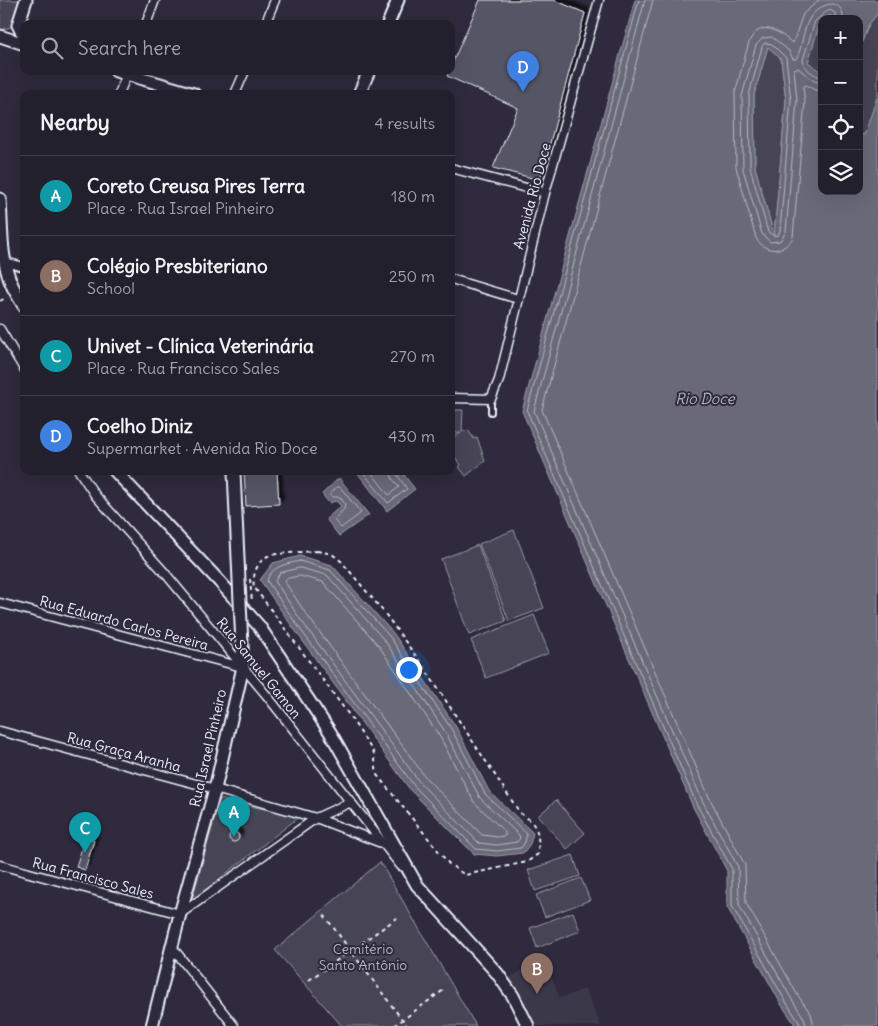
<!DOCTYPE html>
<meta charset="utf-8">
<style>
:root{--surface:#23202e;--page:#2f2d3a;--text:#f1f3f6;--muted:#a3a3aa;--line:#403e4a;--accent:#8c9099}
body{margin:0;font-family:Delius,sans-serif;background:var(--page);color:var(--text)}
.controls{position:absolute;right:15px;top:15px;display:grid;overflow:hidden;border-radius:10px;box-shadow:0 5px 20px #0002}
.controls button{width:45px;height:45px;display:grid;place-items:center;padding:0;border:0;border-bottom:1px solid var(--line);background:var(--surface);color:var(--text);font:25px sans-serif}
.you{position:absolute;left:408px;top:669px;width:18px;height:18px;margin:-12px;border:4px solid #fff;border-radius:50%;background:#1a73e8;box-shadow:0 0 0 8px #1a73e833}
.badge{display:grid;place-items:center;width:32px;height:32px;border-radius:50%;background:var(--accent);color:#fff;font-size:16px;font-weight:700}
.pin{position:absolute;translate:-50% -41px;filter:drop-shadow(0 1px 2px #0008)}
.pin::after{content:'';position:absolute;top:26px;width:18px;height:15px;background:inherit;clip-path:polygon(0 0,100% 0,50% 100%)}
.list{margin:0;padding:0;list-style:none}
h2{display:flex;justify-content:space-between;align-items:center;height:65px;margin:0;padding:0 20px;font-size:21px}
h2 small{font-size:16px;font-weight:400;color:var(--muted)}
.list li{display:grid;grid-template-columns:32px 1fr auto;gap:15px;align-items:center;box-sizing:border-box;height:80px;padding:0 20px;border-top:1px solid var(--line)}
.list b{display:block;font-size:19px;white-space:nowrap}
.list p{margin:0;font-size:16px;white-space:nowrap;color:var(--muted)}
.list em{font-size:16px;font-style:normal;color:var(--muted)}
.icon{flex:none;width:28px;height:28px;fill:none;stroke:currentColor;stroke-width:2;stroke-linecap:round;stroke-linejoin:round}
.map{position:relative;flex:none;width:878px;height:1026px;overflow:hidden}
.search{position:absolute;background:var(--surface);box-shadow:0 5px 20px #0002;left:20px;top:20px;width:435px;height:55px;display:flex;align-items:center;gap:12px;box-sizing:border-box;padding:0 18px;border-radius:10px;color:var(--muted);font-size:19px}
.panel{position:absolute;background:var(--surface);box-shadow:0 5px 20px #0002;left:20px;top:90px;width:435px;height:385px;border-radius:10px}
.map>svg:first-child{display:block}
</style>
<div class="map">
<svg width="878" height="1026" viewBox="0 0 878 1026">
<defs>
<filter id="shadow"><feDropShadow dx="4.5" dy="-4.5" stdDeviation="1" flood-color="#0009"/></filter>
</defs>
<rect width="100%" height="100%" fill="#2f2a3d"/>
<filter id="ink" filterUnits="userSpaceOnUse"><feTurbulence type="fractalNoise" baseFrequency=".02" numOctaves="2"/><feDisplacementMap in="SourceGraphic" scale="10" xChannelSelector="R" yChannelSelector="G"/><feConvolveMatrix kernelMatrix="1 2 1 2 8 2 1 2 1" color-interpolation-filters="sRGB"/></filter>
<g filter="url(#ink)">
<path fill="#3b3749" d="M544 958 560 998 585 989 601 1026H531L507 979Z"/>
<path fill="#464455" stroke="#979aa6" d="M0 0H23L18 25 0 30Z
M878 13V95L864 136 859 134V49L869 24Z
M831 15 833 19H822V73L808 62 821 19Z
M768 46 781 59 786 101 774 237 755 167 754 95Z
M451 410H463L462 432 468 430 474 439 477 437 485 461 466 476 459 467 461 465 451 452V439L461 433H451Z
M514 530 544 608 509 621 479 544Z
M478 545 506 621 469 635 441 559Z
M534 615 549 653 486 678 471 640Z
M220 799 299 817 192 900Z
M556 800 585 833 567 849 538 816Z
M573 855 580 876 535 891 528 870Z
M380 862 476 1026H342L275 950Z
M581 878 590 900 545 917 536 895Z
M573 912 580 931 537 948 530 928Z"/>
<path fill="#696978" stroke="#9c9fab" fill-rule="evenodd" d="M635 0H878V13L869 24 859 49V19H833L831 15 821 19 808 62 822 73V191H859V134L864 135 878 95V1026H796L781 1004 727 907V871L693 807 522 411ZM768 47 781 59 786 101 774 235 755 167 754 95Z
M356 471H401L415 489 387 511Z
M339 478 369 515 339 536 326 519 341 506 336 501 329 503 322 494Z
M300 556 332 565 394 634 456 727 489 791 533 833 530 844 523 853 497 856 474 854 411 791 289 622 260 580 273 563Z"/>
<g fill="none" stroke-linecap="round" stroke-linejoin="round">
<path stroke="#b5bbc5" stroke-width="1" d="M639 0 527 411 697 805 732 869V906L786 1002 799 1022 800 1026
M645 0 534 411 703 802 738 867 739 905 791 998 804 1018 806 1026
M653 0 542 410 710 799 745 865 746 903 797 994 811 1014 814 1026
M819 0 803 14 793 43 791 42C777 30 760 19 749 42L735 93 736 167 756 238C765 254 785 253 793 237L805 102 803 87 806 85 815 90H822
M765 43 772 44 786 58 791 100 780 231 778 235 774 236 768 232 750 167 749 95 762 47Z
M822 77C814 76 803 68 803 60L815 21C820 17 825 12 830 10L835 13 837 19
M822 83 814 81 798 68 794 69 797 101 786 232 780 241 770 242 762 234 743 169 742 96 756 45 763 38 772 37 789 51 793 59H796C803 48 802 30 810 18 814 11 827 1 836 5 842 8 843 13 843 19
M362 471 388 503 407 489 398 476V471
M370 471 389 495 399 487 392 478 391 471
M337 487H340L361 513 341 528 334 520 344 509 345 504 340 497H332L330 495Z
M300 561 330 570 390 637 452 730 485 794 527 834 525 842 521 848 497 851 476 849 415 787 293 619 267 581C271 566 286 564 300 561Z
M300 568 327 575 385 641 446 733 480 798 519 835 520 838 517 842 497 845 479 843 420 783 298 616 275 581 280 573Z
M300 576 323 582 379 646 440 737 474 802 505 832V836L497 837 482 835 426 778 304 611 285 582 286 579Z"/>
</g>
<path fill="#575565" stroke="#e8f1f8" filter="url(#shadow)" d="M480 0H554L585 13 540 180 493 168 518 108 447 76 449 71H451V66Z
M244 471H277L279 504 246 506Z
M229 837a5 5 0 1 1 10 0a5 5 0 1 1-10 0Z
M85 837 94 840 85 870 76 867Z"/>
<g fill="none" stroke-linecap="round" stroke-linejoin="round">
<g stroke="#e8f1f8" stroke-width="8">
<path id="lane" d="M491 412V399"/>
</g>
<g stroke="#e8f1f8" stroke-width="11">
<path id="street" d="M146 24 155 0
M265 24 275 0
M119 94 128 71
M235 94 245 71
M451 168 545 193
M5 262 24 267
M451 279 518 299
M0 329 24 369
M451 398 491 399 499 380 545 193 599 0
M79 471 95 495 165 573 268 697 401 866
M0 603 242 667
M0 731 215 789 316 818 384 844
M0 865 180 914 316 818 351 802
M172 947 234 1026"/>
</g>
<g stroke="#e8f1f8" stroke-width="15">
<path id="secondary" d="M388 24 398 0
M0 36 24 44
M24 36 18 25 26 0
M116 71 194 94
M359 94 369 71
M0 199C2 227 0 259 12 285 15 292 20 299 24 306
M115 471 219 581 259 626 330 732 417 885 497 973 513 996 528 1026
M152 1026 180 914 215 789 243 667 242 645"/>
</g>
<path stroke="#e8f1f8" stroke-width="2" stroke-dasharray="4 4" stroke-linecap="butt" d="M0 301 7 297
M317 551 332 554 341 561 383 611 421 663 520 813C539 825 539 833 538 854L527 862 465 875 449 864 377 775 374 753 349 715 254 587C252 576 257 561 268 556 275 553 308 552 317 551Z
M250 579 252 602
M324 915 407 1026
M309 980 397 918
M394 1026 445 989"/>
<use href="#lane" stroke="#2f2a3d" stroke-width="4"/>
<use href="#street" stroke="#2f2a3d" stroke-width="8"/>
<use href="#secondary" stroke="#2f2a3d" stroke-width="11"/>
<g stroke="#e8f1f8" stroke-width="15" stroke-linecap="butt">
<path id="secondary-bridge" d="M234 472 242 645"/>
</g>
<use href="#secondary-bridge" stroke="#2f2a3d" stroke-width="11"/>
</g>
</g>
<g text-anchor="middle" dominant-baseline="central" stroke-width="4" stroke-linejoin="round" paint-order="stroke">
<g font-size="14" fill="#e8f1f8" stroke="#2f2a3d">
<text transform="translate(532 196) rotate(-75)">Avenida Rio Doce</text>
<text transform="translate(124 623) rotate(15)">Rua Eduardo Carlos Pereira</text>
<text transform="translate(259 668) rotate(51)">Rua Samuel Gamon</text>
<text transform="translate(208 748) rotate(-77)">Rua Israel Pinheiro</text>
<text transform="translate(124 752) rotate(15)">Rua Graça Aranha</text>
<text transform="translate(93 878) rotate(15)">Rua Francisco Sales</text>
</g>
<g font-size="14" fill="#afb4bf" stroke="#2f2a3d">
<text x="363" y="949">Cemitério<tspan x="363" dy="16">Santo Antônio</tspan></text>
</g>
<g font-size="15" font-style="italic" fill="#afb4be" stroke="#2f2a3d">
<text x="705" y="398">Rio Doce</text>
</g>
</g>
</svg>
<div class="controls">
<button>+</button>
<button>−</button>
<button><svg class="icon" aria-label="locate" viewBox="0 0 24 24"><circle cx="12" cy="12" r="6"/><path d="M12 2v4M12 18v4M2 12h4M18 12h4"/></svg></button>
<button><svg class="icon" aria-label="layers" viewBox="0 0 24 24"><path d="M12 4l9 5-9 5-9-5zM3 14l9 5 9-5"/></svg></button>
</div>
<div class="you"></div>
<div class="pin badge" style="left:234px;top:837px;background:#0f9aa8">A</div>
<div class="pin badge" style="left:537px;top:994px;background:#8d6e63">B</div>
<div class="pin badge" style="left:85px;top:853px;background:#0f9aa8">C</div>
<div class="pin badge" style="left:523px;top:92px;background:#3f7fe0">D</div>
<div class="search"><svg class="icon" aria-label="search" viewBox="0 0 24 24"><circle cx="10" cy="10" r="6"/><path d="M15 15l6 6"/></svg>Search here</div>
<section class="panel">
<h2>Nearby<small>4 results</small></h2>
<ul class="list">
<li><span class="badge" style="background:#0f9aa8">A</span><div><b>Coreto Creusa Pires Terra</b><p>Place · Rua Israel Pinheiro</p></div><em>180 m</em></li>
<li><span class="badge" style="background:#8d6e63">B</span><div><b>Colégio Presbiteriano</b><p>School</p></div><em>250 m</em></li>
<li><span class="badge" style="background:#0f9aa8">C</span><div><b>Univet - Clínica Veterinária</b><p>Place · Rua Francisco Sales</p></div><em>270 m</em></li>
<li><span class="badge" style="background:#3f7fe0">D</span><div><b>Coelho Diniz</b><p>Supermarket · Avenida Rio Doce</p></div><em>430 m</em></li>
</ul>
</section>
</div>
